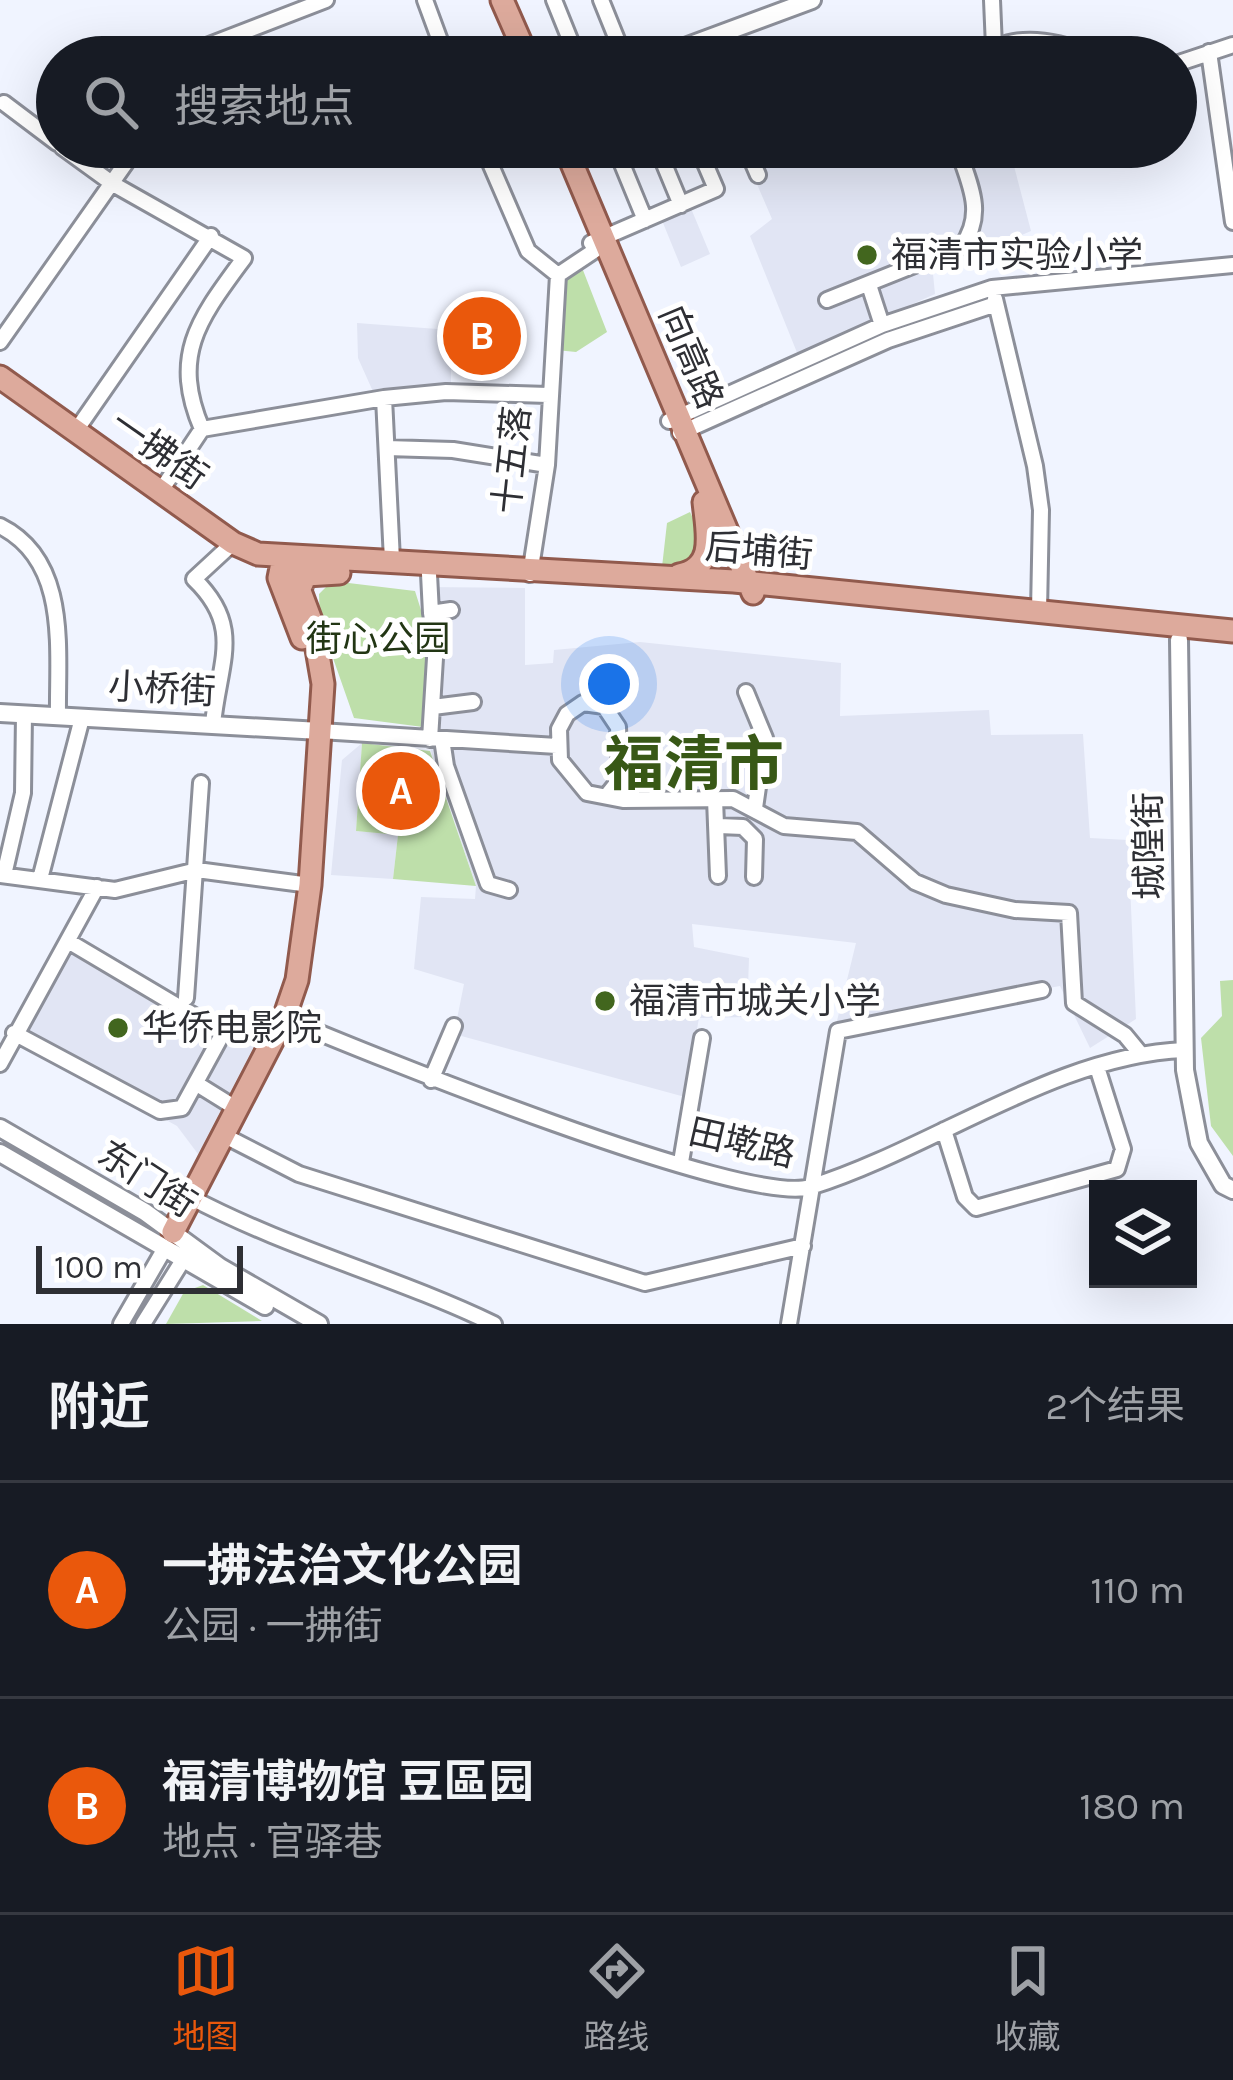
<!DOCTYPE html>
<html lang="zh">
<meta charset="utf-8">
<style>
:root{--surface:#171b24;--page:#20242c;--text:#f1f3f6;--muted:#9ea1a6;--line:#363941;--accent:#ea580c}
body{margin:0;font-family:Karla,"Noto Sans SC",sans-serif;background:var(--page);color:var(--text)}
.controls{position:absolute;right:36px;bottom:36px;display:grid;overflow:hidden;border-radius:0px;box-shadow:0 12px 48px #0002}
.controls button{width:108px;height:108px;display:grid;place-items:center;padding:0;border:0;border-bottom:3px solid var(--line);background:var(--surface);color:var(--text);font:60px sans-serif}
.scale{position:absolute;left:36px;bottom:30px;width:207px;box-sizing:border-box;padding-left:12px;border:6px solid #2e2f34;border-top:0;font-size:33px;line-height:42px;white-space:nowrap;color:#2e2f34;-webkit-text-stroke:9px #fff;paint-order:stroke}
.you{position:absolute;left:609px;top:684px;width:42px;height:42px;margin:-30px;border:9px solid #fff;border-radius:50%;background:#1a73e8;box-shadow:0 0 0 18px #1a73e833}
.badge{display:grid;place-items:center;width:78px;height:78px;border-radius:50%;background:var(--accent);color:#fff;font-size:39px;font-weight:700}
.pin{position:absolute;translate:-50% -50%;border:6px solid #fff;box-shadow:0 3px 12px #0006}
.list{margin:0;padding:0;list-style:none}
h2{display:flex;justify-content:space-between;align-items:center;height:156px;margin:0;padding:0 48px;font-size:51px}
h2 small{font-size:39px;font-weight:400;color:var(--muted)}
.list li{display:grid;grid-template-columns:78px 1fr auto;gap:36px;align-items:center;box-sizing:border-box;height:216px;padding:0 48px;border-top:3px solid var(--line)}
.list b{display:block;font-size:45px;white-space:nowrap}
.list p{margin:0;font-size:39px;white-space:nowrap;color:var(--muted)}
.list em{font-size:39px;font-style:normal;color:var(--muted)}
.icon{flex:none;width:66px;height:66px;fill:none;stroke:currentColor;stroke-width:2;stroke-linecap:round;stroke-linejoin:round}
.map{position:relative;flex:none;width:1233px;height:1324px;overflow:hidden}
.search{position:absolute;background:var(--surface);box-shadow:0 12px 48px #0002;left:36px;right:36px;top:36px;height:132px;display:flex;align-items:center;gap:30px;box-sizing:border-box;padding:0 42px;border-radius:66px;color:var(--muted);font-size:45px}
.sheet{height:588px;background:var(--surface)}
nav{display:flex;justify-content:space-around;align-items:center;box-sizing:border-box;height:168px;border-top:3px solid var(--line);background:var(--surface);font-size:33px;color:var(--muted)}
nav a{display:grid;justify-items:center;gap:6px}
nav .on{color:var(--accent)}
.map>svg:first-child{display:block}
</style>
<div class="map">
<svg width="1233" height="1324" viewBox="0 0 1233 1324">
<rect width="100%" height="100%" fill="#f0f4ff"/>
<path fill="#e1e5f4" d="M741 147H1009L1031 231 933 274 935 294 798 355 750 236 772 219Z
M690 206 710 254 681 267 661 218Z
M357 323 451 330V388L375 396 358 358Z
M423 587 525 588V665L553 663 554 650 640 642 841 663 840 716 989 710 991 735 1083 734 1090 838 1128 840 1136 1019 1090 1048 1060 986 836 1025 856 943 692 924 694 947 749 958 747 1017 699 1018 685 1097 454 1034 464 984 414 969 421 897 475 899 476 886 423 727 431 642Z
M362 743 356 831 398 835 393 879 331 875 342 760Z
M75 937 254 1046 198 1154 177 1126 19 1039Z"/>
<path fill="#bedfaa" d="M581 265 607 332 576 352 556 350 562 276Z
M690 512 701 535 691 568 662 567 667 523Z
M332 581 415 591 431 642 423 727 354 718 320 621 319 594Z
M362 743 430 751 476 886 393 879 398 835 356 831Z
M1233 980V1156L1211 1126 1201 1038 1222 1016 1220 981Z
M203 1285 262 1321 166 1324 184 1292Z"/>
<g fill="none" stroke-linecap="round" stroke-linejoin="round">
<g stroke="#8c8f99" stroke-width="20">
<path id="minor" d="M425 0 446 57
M554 0 577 57
M601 0 624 57
M992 0 994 47
M708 38 715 57
M1209 52 1233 222
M178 57 326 0
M985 57C1009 31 1064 40 1090 57
M1176 64 1233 45
M4 103 57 143
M62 147 113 184 244 258C200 318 170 354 202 429
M483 147 528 251 558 275
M615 147 645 220
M657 147 681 205
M746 147 758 175
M591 243 716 189 698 147
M558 275 594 251
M869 285 882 325
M995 299 1035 466 1041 510 1039 611
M827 300 962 246C986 213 969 183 957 147
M0 342 137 147
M384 398 392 560
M669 421 882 325 992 288 1233 265
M75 432 211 236
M680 433 888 340 996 304
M387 448 453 450 547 465
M160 492 202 429 384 398 446 392 548 395
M0 526C70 561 57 650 58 716
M429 574 431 613
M530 574 547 465 558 275
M746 692 765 738 755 808
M433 707 473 702
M213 724C219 662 244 627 194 579L233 543
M320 731 557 746
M430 739 436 642 431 613 451 610
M442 739 446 766 488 884 509 890
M608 794 620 779 618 727 604 706 583 703 567 714 559 729 560 760 587 793 623 800 733 799 784 826 857 832 915 882 946 895 1015 910 1069 913 1074 1003 1125 1035 1139 1052
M715 799 718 876
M719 826 743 827 755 839 754 877
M0 875 115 890 197 870 310 885
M4 875 23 793 24 714
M40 879 82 718
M186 998 201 783
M284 1018C364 1052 745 1207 810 1187 932 1149 1056 1055 1184 1050
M14 1033 160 1111 182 1108 223 1033 68 941
M0 1064 97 887
M431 1080 454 1026
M197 1084 234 1107
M944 1130 965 1197 976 1208 1117 1169 1123 1149 1097 1067
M221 1134 299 1174 645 1283 803 1246
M681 1162 702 1038
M190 1197C288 1249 394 1276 494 1324
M121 1324 165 1248
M143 1324 188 1252
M789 1324 838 1031 1042 990"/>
</g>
<g stroke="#8c8f99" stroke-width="22">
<path id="tertiary" d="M658 57 812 0
M1179 640 1185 1070 1199 1143 1223 1185 1233 1190
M0 713 320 731
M0 1128 145 1212 220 1267 319 1324
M0 1153 265 1306"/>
</g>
<g stroke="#915a4d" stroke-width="27">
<path id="primary" d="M502 0 527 57
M565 147 753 593
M0 377 233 543 258 554 734 581 1233 631
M297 558 281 568 279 578 302 638
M679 575C717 568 707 532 704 502
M300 588 306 575 339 573
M173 1232 284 1018 297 980 310 885 323 684 313 626 294 575"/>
</g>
<use href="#minor" stroke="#fff" stroke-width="14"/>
<use href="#tertiary" stroke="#fff" stroke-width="16"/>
<use href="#primary" stroke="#ddaa9c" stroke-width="21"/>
</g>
<g fill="#42661e" stroke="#fff" stroke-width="4.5">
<circle cx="867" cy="255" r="12"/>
<circle cx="605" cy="1001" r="12"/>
<circle cx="118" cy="1028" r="12"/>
</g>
<g text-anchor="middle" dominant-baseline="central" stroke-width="10" stroke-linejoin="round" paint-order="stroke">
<g font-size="36" fill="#2e2f34" stroke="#fff" text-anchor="start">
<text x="891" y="255">福清市实验小学</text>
<text x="629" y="1001">福清市城关小学</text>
<text x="142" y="1028">华侨电影院</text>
</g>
<g font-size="36" fill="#2e2f34" stroke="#fff">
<text transform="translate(691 357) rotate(67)">向高路</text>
<text transform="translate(159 450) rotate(35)">一拂街</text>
<text transform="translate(512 460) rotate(-84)">十五落</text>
<text transform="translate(759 551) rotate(5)">后埔街</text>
<text transform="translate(162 689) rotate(3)">小桥街</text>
<text transform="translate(1149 846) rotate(-91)">城隍街</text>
<text transform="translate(742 1143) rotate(13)">田墘路</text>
<text transform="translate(147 1179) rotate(33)">东门街</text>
</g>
<g font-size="36" fill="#223614" stroke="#fff">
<text x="378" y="639">街心公园</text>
</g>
<g font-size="60" font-weight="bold" fill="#385816" stroke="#fff">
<text x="694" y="765">福清市</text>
</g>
</g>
</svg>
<div class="controls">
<button><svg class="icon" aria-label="layers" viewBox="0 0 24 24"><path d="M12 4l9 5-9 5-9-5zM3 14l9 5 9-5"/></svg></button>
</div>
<div class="scale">100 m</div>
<div class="you"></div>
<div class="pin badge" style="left:401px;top:791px">A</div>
<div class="pin badge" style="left:482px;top:336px">B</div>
<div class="search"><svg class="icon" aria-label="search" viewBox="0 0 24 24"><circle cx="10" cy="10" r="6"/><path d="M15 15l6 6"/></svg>搜索地点</div>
</div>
<section class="sheet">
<h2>附近<small>2个结果</small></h2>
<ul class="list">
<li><span class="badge">A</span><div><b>一拂法治文化公园</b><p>公园 · 一拂街</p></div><em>110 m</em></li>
<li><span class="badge">B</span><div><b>福清博物馆 豆區园</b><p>地点 · 官驿巷</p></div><em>180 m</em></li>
</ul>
</section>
<nav>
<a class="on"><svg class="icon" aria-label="map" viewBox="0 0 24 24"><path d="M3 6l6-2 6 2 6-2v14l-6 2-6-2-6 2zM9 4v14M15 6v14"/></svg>地图</a>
<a><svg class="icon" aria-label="directions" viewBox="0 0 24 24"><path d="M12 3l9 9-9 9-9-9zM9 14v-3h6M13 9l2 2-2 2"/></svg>路线</a>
<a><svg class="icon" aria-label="saved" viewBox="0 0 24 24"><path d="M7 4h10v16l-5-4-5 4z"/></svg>收藏</a>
</nav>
